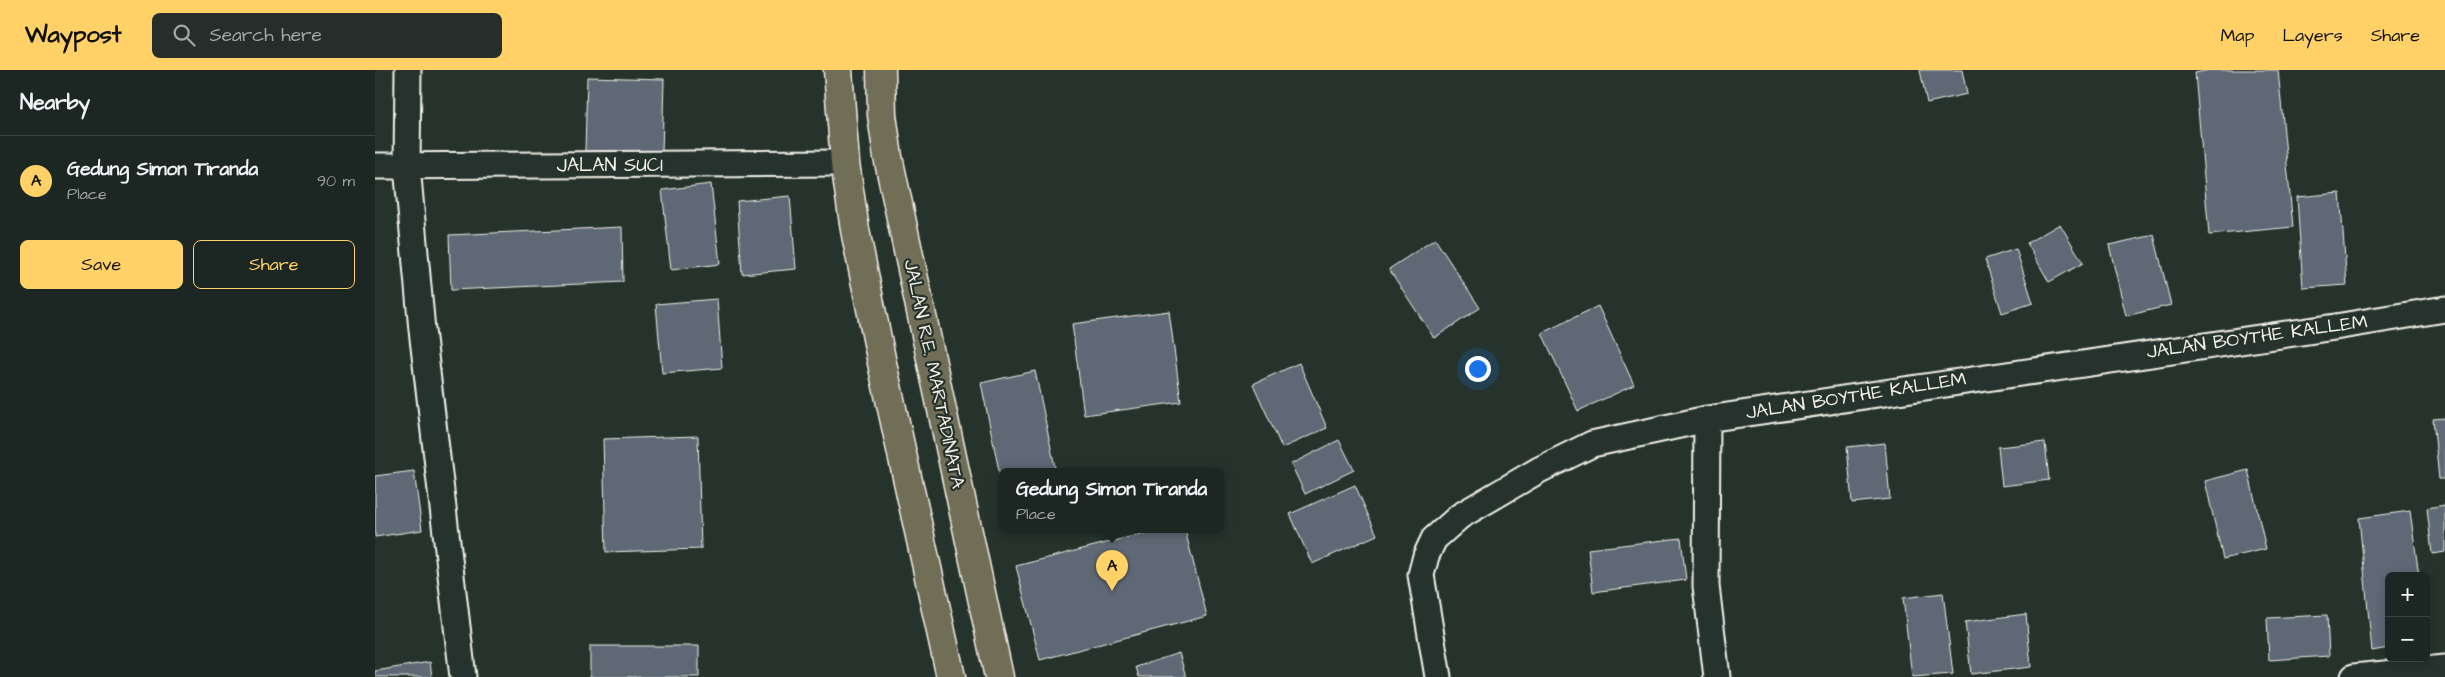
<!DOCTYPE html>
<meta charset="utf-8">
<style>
:root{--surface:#1c2622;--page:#252e2a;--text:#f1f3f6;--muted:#a0a5a5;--line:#3a4340;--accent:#ffd166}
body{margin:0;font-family:"Architects Daughter",sans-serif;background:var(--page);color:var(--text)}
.controls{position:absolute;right:15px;bottom:15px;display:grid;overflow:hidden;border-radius:8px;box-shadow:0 2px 8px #0003}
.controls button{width:45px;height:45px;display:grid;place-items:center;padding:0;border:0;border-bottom:1px solid var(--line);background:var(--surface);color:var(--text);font:25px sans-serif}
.you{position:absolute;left:1102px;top:298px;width:18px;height:18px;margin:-12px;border:4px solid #fff;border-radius:50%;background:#1a73e8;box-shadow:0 0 0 8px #1a73e833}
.badge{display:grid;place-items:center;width:32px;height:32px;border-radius:50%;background:var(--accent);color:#111;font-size:16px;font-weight:700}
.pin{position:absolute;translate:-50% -41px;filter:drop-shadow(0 1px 2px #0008)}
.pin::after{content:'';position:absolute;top:26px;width:18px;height:15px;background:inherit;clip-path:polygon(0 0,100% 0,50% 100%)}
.popup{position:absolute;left:624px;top:398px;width:225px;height:65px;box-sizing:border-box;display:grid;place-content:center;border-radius:8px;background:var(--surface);filter:drop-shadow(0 1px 4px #0005);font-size:16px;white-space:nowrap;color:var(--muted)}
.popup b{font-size:19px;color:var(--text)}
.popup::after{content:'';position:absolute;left:50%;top:100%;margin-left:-10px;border:10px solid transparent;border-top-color:var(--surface)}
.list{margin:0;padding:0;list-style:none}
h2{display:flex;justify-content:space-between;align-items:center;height:65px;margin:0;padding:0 20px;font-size:21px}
h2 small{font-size:16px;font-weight:400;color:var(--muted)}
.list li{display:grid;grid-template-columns:32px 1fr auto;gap:15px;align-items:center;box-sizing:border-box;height:90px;padding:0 20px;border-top:1px solid var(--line)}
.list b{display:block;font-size:19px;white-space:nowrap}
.list p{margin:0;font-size:16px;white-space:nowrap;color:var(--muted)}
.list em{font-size:16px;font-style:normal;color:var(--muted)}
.actions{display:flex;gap:10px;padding:15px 20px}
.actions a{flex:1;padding:11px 0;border:1px solid var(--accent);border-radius:8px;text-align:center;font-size:18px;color:var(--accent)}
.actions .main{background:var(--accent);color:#111}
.icon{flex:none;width:28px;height:28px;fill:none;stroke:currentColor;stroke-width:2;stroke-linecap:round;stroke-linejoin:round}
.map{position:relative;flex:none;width:2070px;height:607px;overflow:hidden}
header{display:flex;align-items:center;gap:30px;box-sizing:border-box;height:70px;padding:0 25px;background:var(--accent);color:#111}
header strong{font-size:24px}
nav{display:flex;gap:28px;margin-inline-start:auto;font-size:18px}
.search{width:350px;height:45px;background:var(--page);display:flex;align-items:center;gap:12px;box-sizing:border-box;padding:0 18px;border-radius:8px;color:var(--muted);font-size:19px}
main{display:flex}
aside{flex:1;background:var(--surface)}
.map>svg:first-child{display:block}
</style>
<header>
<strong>Waypost</strong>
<div class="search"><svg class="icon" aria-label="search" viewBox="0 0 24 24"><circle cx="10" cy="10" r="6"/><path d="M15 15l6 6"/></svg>Search here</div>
<nav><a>Map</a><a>Layers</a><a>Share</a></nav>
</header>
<main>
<aside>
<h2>Nearby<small></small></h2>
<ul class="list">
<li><span class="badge">A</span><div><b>Gedung Simon Tiranda</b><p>Place</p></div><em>90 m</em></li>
</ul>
<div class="actions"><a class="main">Save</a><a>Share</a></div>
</aside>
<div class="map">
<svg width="2070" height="607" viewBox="0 0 2070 607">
<rect width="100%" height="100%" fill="#26332d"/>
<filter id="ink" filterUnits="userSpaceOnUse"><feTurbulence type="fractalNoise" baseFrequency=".02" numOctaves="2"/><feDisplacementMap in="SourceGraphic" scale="10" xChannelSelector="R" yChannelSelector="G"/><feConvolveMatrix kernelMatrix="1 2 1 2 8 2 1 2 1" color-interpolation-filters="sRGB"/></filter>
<g filter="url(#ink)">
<path fill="#5f6775" stroke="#f4f1e8" d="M1545 0H1587L1592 24 1552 33Z
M1835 0H1903L1918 157 1834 165 1820 3Z
M212 7 289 9 287 83 210 81Z
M336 114 345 194 296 200 287 120Z
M1965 123 1972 215 1928 218 1922 127Z
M415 126 421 199 367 204 362 131Z
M1685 154 1708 193 1674 212 1652 173Z
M247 157 248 212 76 220 74 165Z
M1779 165 1796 235 1751 246 1734 175Z
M1060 169 1105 238 1059 268 1014 199Z
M1641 179 1658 233 1627 243 1610 189Z
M342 229 347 298 287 303 281 234Z
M1223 236 1259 315 1203 341 1167 263Z
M794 241 806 332 709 345 697 254Z
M924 293 952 358 907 378 878 314Z
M660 301 681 402H628V420L606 313Z
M2070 348V409H2064L2058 349Z
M323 366 326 479 231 482 228 369Z
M964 370 979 400 930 424 916 394Z
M1670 372 1674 410 1627 416 1623 377Z
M1510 373 1515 429 1477 433 1472 377Z
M1873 400 1891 479 1848 489 1830 411Z
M39 401 47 460 0 467V406Z
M980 415 1002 465 937 494 915 444Z
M2070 435V482L2057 484 2052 438Z
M2035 441 2044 506H2014V578L1997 581 1984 448Z
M782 460H810L832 546 665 590 641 496Z
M1306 468 1311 510 1218 522 1213 479Z
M1568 523 1578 604 1537 607 1528 528Z
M1651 544 1656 597 1596 604 1590 552Z
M1952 545 1954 586 1894 590 1892 548Z
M215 576H324V607H215Z
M804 583 811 607H764L761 597Z
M55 592 57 607H0V601Z"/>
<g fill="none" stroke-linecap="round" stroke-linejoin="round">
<g stroke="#f4f1e8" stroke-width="29">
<path id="minor" d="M33 0 32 96 47 260 88 607
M0 96 470 93
M1332 349 1331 516 1342 607
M1063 607 1046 505 1051 486 1059 469 1085 446 1164 400 1217 374 1332 349 1960 257 2070 239
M1979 607 2070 598"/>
</g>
<g stroke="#f4f1e8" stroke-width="31">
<path id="trunk" d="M463 0 470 93 480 160 507 293 576 607
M506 0 507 45 513 87 624 607"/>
</g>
<use href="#minor" stroke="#26332d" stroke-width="25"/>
<use href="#trunk" stroke="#716e59" stroke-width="28"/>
</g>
</g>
<g text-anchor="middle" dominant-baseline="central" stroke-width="4.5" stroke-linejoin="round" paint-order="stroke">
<g font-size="19" fill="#f4f1e8" stroke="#26332d">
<text x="235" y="95">JALAN SUCI</text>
<text transform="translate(1882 267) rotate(-8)">JALAN BOYTHE KALLEM</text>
<text transform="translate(559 304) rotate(78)">JALAN R.E. MARTADINATA</text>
<text transform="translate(1481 326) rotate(-9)">JALAN BOYTHE KALLEM</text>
</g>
</g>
</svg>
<div class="controls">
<button>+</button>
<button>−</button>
</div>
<div class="you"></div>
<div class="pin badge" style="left:737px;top:521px">A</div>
<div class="popup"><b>Gedung Simon Tiranda</b>Place</div>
</div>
</main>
